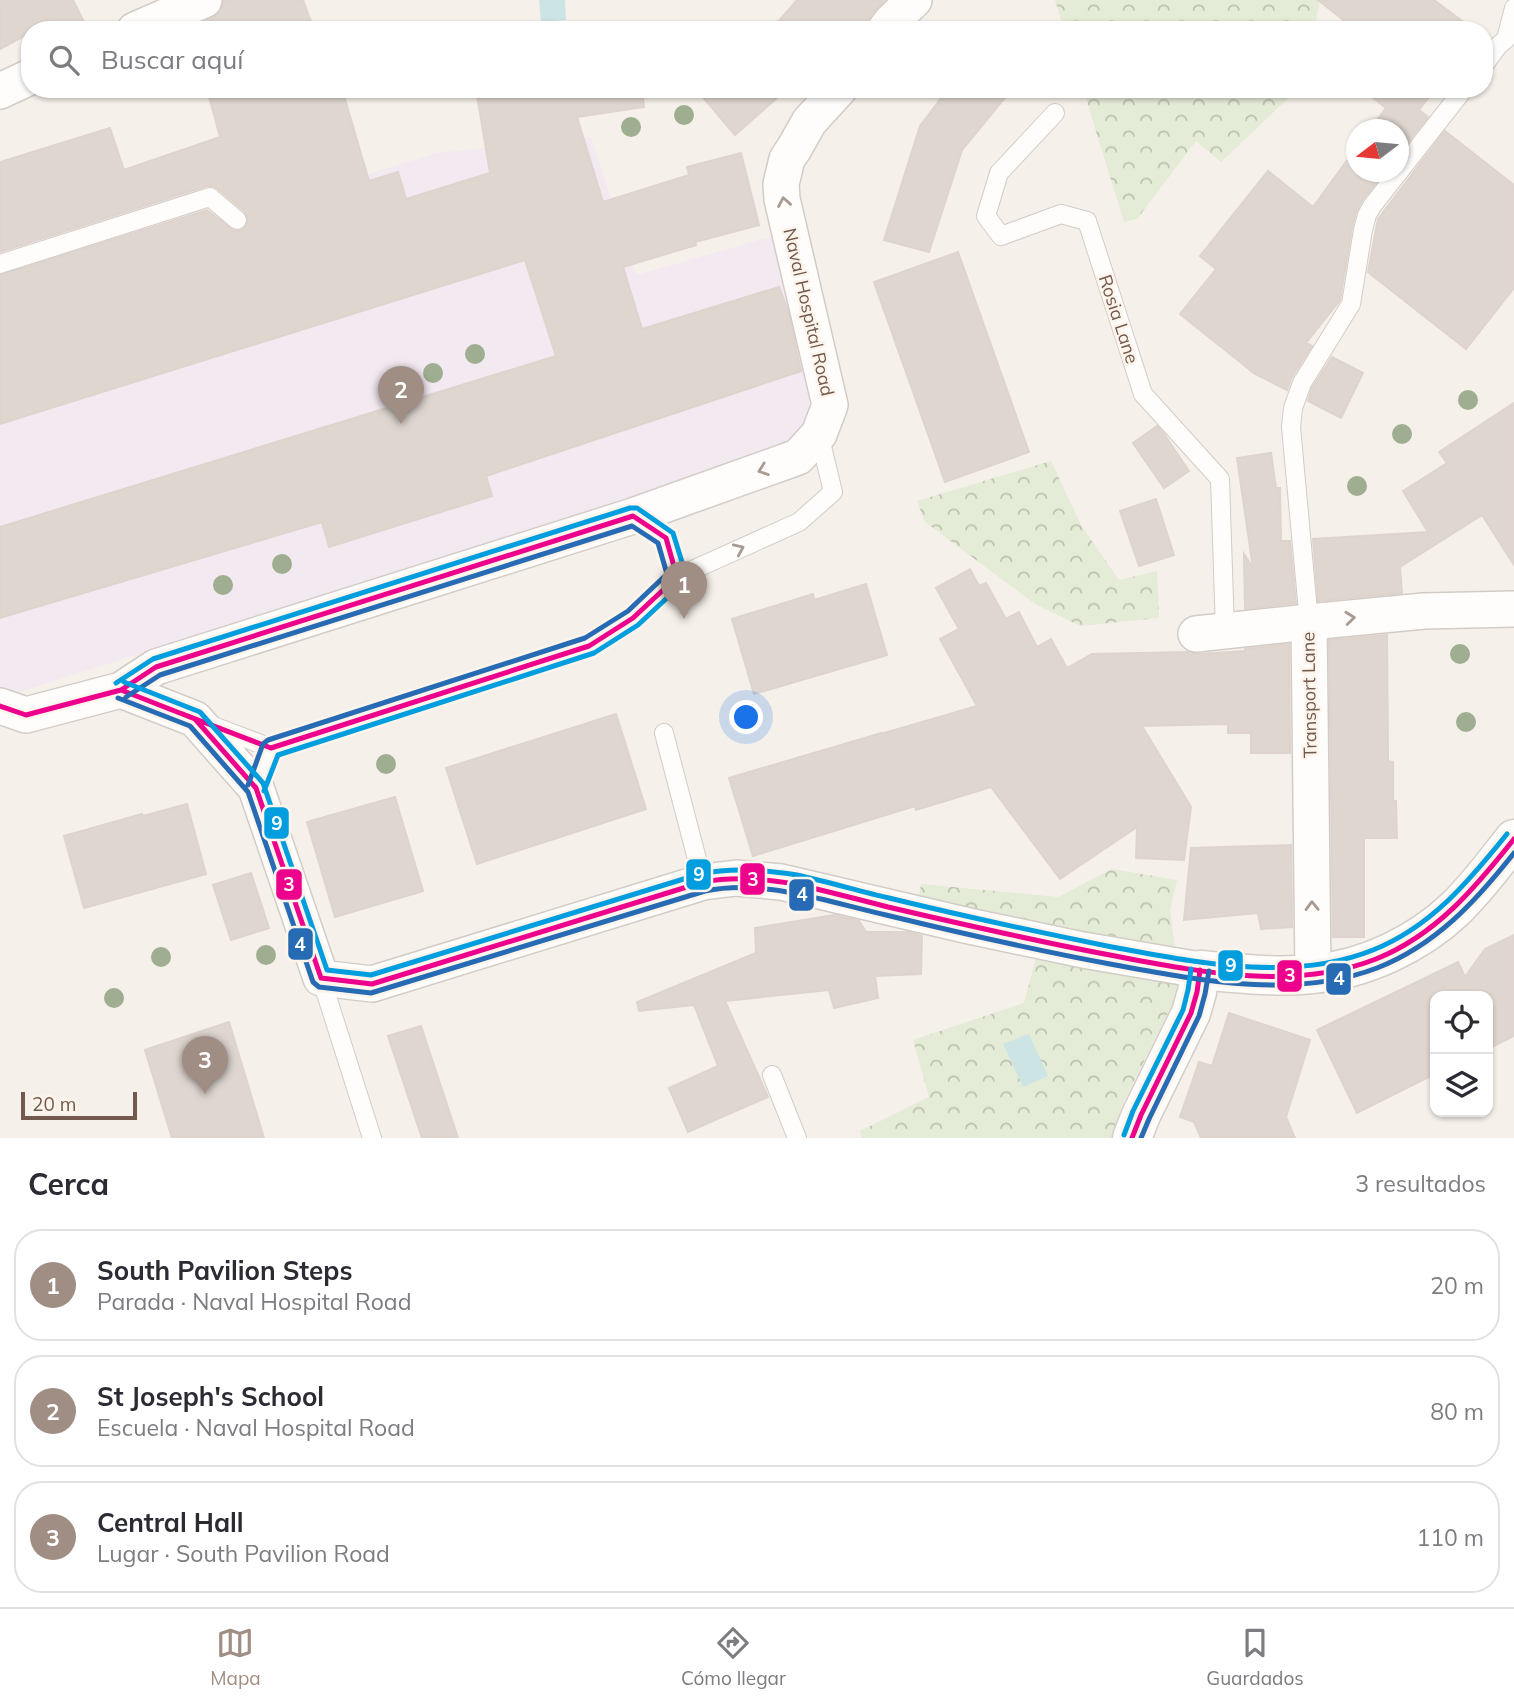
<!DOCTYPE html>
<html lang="es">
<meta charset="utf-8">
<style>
:root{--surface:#fff;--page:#f7f7f7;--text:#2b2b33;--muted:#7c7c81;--line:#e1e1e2;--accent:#a08d84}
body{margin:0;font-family:Mulish,sans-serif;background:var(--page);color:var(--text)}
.controls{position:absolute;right:21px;bottom:21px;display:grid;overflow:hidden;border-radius:14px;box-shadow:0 2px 5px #0004}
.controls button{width:63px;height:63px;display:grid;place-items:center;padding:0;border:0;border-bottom:2px solid var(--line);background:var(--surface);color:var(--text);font:35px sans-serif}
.compass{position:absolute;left:1346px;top:119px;width:63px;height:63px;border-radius:50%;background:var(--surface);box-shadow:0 2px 5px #0004;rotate:254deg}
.scale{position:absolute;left:21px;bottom:18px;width:116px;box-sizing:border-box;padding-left:7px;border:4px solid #72584d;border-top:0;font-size:19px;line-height:24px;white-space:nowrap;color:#72584d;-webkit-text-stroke:5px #fdf5ec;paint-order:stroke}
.you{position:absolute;left:747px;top:718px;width:24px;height:24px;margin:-18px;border:5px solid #fff;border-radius:50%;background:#1a73e8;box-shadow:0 0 0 10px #1a73e833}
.badge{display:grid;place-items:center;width:46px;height:46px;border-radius:50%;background:var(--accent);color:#fff;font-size:23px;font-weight:700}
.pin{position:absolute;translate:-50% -58px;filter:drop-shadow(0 2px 4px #0008)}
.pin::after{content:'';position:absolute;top:37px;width:24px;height:21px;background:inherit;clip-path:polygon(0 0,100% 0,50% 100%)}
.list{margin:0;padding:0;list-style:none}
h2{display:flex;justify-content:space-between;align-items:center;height:91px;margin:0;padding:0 28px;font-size:30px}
h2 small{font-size:23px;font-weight:400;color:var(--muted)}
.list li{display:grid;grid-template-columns:46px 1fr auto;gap:21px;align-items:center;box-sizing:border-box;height:112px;margin:0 14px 14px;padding:0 14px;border:2px solid var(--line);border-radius:28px}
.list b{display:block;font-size:26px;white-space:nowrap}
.list p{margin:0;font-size:23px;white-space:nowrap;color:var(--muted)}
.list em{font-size:23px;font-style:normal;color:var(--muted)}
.icon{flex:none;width:38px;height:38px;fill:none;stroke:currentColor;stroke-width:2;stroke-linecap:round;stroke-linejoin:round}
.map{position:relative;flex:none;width:1514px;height:1138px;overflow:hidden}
.search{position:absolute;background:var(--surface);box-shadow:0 2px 5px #0004;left:21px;right:21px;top:21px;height:77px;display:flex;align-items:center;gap:18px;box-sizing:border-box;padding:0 24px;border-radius:28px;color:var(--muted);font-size:26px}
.sheet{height:469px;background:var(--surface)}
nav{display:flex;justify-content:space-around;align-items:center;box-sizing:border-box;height:98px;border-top:2px solid var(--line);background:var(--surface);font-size:19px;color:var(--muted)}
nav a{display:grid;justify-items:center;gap:4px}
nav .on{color:var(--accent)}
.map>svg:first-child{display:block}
</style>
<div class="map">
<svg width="1514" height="1138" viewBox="0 0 1514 1138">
<defs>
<pattern id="forest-crowns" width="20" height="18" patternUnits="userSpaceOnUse" patternTransform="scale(1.75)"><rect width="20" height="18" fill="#e4ebd6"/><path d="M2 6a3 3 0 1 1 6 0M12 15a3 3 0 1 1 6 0" fill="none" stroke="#bdc1b0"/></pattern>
</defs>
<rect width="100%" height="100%" fill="#f6f0ea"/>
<path fill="#f2e9f1" d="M591 137 636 275 773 236 819 401 787 447 10 695 0 691V286L437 153Z"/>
<path fill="url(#forest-crowns)" d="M1055 0H1320L1314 30H1064Z
M1083 89H1298L1221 162 1196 141 1137 219 1124 222Z
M1051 461 1081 525 1119 580 1157 571 1159 618 1080 626 1035 604 925 522 917 501Z
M1112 869 1177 880 1170 910 1180 989 1121 1107 1115 1138H862L860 1131 929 1097 913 1040 1024 1003 1044 928 918 903 921 884 1058 897Z"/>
<path fill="#cde4e4" d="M539 0H565L566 20 541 22Z
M1029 1034 1048 1076 1023 1087 1003 1044Z"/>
<path fill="#dfd6d0" stroke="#ded3cd" stroke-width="2" d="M0 0H73L88 30H30V33L0 49Z
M224 0H303L314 30H186L213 18 221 11Z
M797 0H885L875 10 860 30H771Z
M1318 0H1434L1474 30H1356Z
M207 89H342L369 181 398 172 406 199 490 173 476 89H642L644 107 577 117 603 202 689 175 687 167 741 153 759 225 695 242 696 245 623 267 642 329 779 287 788 311 801 371 486 476 492 496 329 547 322 522 0 618V527L556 356 525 260 0 424V275L207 210 234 231H240L245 228 248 221 247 216 244 211 217 188 213 186H207L0 252V162L110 128 124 170 220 137Z
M696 89H787L735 135Z
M948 89H1012L962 150 929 252 884 240 920 126Z
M1362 89H1435L1419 110 1428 117 1398 154V130H1370L1386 108Z
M1445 131 1514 185V288L1466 349 1368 272 1378 219Z
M1356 148V172H1385L1363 199 1356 212 1352 228 1340 300 1306 343 1312 346 1292 377 1287 390 1255 374 1180 314 1216 269 1200 256 1268 171 1313 207Z
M958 252 1029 452 945 482 874 282Z
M1332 357 1363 373 1341 418 1308 401 1312 388Z
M1514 403V565L1482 515 1400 567 1402 593 1318 601 1313 539 1428 532 1403 491 1447 463 1439 452Z
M1157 426 1164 434 1189 471 1164 488 1133 443Z
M1271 453 1276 488H1280L1281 541H1290L1296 603 1245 609 1244 554 1253 568 1237 458Z
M1156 499 1174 555 1139 566 1120 511Z
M970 569 979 586 986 583 1006 619 1019 612 1037 647 1051 639 1067 668 1092 654 1187 652 1198 654 1245 651V649L1289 644 1290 753H1251V733H1228V724L1142 726 1191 807 1184 860 1136 858 1137 827 1060 879 991 787 916 810 915 806 753 856 729 778 881 733V734L977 706 940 639 959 629 936 588Z
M866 584 887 655 754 694 732 619 813 594 814 600Z
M1387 635 1388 761 1393 762V801H1396L1397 838H1364V937H1333L1329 640Z
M616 714 646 809 477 864 446 768Z
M395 797 423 891 335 917 307 822Z
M187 804 206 874 84 908 64 836 142 814 143 816Z
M1291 845 1292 927 1261 929 1258 913 1184 920 1191 848Z
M251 873 269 928 231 940 213 885Z
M834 915 859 921 866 932H908L922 936 921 974 875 976 878 998 834 1008 829 990 725 1001 768 1097 688 1132 669 1088 718 1066 694 1005 639 1011 637 1002 756 953 755 928Z
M1514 935V1036L1488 1049V996H1435V1074L1357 1113 1317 1030 1458 962 1465 977 1485 949Z
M1229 1013 1310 1040 1286 1117 1295 1138H1201L1194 1122 1180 1117 1199 1062 1212 1066Z
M229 1022 264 1138H172L145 1050Z
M421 1026 458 1138H422L388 1036Z"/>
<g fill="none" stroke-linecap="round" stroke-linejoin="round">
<g stroke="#d3ccc6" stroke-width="20">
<path id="lane" d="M1484 65 1498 46 1506 39 1514 8
M1055 113 999 173 986 216 1001 236 1061 214 1087 221 1143 394 1220 479 1225 631
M0 264 210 197 237 220
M677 577 799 522 833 492 819 434
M1309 622 1291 427 1293 408 1302 383 1351 304 1363 230 1367 215 1372 206 1464 89
M208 724 271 748 589 646 633 618 677 577 666 538 633 516
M664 733 703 882
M256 788 271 748
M321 978 372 1138
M772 1075 797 1138"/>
</g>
<g stroke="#d3ccc6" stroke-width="38">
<path id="street" d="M135 30 204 0
M885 30 891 22 914 0
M0 91 30 77
M1196 634 1309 622
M121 690 195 719 256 788 321 978 372 984 703 882 736 878 781 882 969 926 1083 950 1200 970
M0 706 26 715 121 690 156 667 633 516 798 457 819 434 830 405 782 199 781 184 787 159 795 147 809 122 839 89
M1313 974 1309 622 1424 611 1514 609"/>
</g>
<g stroke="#d5cdc7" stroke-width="41">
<path id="secondary" d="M1132 1138 1141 1115 1191 1013 1197 992 1200 970C1237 973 1275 978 1312 974 1364 970 1418 944 1455 909 1477 888 1495 863 1514 839"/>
</g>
<use href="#lane" stroke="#fefdfc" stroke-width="18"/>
<use href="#street" stroke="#fefdfc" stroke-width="35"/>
<use href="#secondary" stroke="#fefdfc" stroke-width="38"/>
<g stroke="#fdf5ec" stroke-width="10">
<path id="bus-1" d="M121 690 195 719 256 788 321 978 372 984 703 882C734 876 764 879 795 884 826 891 857 899 888 907 961 924 1035 941 1110 955 1195 971 1292 992 1376 959 1436 935 1475 888 1514 839
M0 706 26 715 121 690 156 667 633 516 666 538 677 577 633 618 589 646 271 748 180 713
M1132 1138 1141 1115 1191 1013 1197 992 1200 970"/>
</g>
<g stroke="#fdf5ec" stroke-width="10">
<path id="bus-2" d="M126 697 160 675 632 526 658 543 667 574 628 611 585 638 268 740 263 744 248 785
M118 698 190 726 248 792 313 982 319 987 371 993 705 891C735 885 763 887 793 893 825 899 855 908 886 915 960 933 1035 950 1110 964 1196 980 1293 1000 1377 968 1436 945 1476 901 1514 853
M1141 1138 1149 1119 1199 1016 1205 994 1209 971"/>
</g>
<g stroke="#fdf5ec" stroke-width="10">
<path id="bus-3" d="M124 682 200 712 263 783 327 970 371 975 700 874C733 867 764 870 797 875 828 882 859 891 889 898 963 916 1037 932 1112 947 1195 962 1291 983 1373 950 1431 927 1469 881 1507 834
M116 683 153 659 630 508H637L673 533 686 575 684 582 638 625 594 653 278 755 264 791
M1124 1135 1133 1111 1183 1010 1188 990 1191 969"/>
</g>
<use href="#bus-1" stroke="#ed008c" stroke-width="5"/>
<use href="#bus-2" stroke="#276bb4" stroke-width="5"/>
<use href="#bus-3" stroke="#009edf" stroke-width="5"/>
</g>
<g fill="#9fad90">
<circle cx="684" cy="115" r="10"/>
<circle cx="631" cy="127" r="10"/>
<circle cx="475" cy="354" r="10"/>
<circle cx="433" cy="373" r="10"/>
<circle cx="1468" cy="400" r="10"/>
<circle cx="1402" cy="434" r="10"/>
<circle cx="1357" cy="486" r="10"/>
<circle cx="282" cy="564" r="10"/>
<circle cx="223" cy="585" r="10"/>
<circle cx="1460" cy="654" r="10"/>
<circle cx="1466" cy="722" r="10"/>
<circle cx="386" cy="764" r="10"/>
<circle cx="266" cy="955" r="10"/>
<circle cx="161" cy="957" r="10"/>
<circle cx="114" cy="998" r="10"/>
</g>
<defs><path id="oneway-chevron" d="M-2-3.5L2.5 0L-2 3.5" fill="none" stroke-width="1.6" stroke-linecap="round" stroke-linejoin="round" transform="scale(1.75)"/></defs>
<g stroke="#aa9a93">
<use href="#oneway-chevron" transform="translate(784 202) rotate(-100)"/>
<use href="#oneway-chevron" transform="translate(763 470) rotate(160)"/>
<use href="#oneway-chevron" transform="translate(739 549) rotate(-24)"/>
<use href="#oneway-chevron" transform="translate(1350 618) rotate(-6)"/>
<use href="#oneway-chevron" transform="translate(1312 906) rotate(-91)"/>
</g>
<g text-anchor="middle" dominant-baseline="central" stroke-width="5" stroke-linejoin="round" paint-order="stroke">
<g font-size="18" fill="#72584d" stroke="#fdf5ec">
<text transform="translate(809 312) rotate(77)">Naval Hospital Road</text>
<text transform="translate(1119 319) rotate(72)">Rosia Lane</text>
<text transform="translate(1309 695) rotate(-91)">Transport Lane</text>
</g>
</g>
<g stroke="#fdf5ec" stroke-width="2.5">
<rect x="263" y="806" width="27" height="34" rx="7" fill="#009edf"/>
<rect x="685" y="858" width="27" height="33" rx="7" fill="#009edf"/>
<rect x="739" y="862" width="27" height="34" rx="7" fill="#ed008c"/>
<rect x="275" y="868" width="28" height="33" rx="7" fill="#ed008c"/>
<rect x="788" y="878" width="27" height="34" rx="7" fill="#276bb4"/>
<rect x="287" y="927" width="27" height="34" rx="7" fill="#276bb4"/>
<rect x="1217" y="949" width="27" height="33" rx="7" fill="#009edf"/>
<rect x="1276" y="959" width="27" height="34" rx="7" fill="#ed008c"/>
<rect x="1325" y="962" width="27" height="34" rx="7" fill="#276bb4"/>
</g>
<g font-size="19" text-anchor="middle" font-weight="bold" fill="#fff">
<text x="277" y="830">9</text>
<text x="699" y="881">9</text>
<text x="753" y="886">3</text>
<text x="289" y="891">3</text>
<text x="802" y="901">4</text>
<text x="300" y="951">4</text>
<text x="1231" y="972">9</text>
<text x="1290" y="982">3</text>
<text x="1339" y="985">4</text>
</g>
</svg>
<div class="controls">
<button><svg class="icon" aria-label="locate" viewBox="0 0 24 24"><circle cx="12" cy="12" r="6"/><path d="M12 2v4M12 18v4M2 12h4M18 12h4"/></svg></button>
<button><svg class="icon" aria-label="layers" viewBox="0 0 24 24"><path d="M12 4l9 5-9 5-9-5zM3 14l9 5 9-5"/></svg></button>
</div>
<svg class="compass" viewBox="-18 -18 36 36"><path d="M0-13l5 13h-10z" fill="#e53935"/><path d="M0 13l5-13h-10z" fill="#7c7c81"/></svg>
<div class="scale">20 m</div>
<div class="you"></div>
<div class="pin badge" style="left:684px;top:619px">1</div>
<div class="pin badge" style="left:401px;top:424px">2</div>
<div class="pin badge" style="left:205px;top:1094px">3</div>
<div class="search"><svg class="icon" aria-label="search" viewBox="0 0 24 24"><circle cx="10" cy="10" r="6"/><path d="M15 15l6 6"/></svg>Buscar aquí</div>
</div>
<section class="sheet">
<h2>Cerca<small>3 resultados</small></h2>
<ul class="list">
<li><span class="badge">1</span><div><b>South Pavilion Steps</b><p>Parada · Naval Hospital Road</p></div><em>20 m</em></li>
<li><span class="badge">2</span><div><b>St Joseph's School</b><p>Escuela · Naval Hospital Road</p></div><em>80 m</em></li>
<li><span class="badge">3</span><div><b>Central Hall</b><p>Lugar · South Pavilion Road</p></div><em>110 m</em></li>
</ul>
</section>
<nav>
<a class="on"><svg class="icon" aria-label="map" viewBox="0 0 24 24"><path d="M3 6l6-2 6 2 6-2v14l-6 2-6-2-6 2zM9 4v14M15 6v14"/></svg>Mapa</a>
<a><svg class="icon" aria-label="directions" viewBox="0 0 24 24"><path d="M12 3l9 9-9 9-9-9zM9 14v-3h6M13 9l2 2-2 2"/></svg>Cómo llegar</a>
<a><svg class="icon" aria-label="saved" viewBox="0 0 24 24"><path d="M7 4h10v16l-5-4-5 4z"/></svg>Guardados</a>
</nav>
